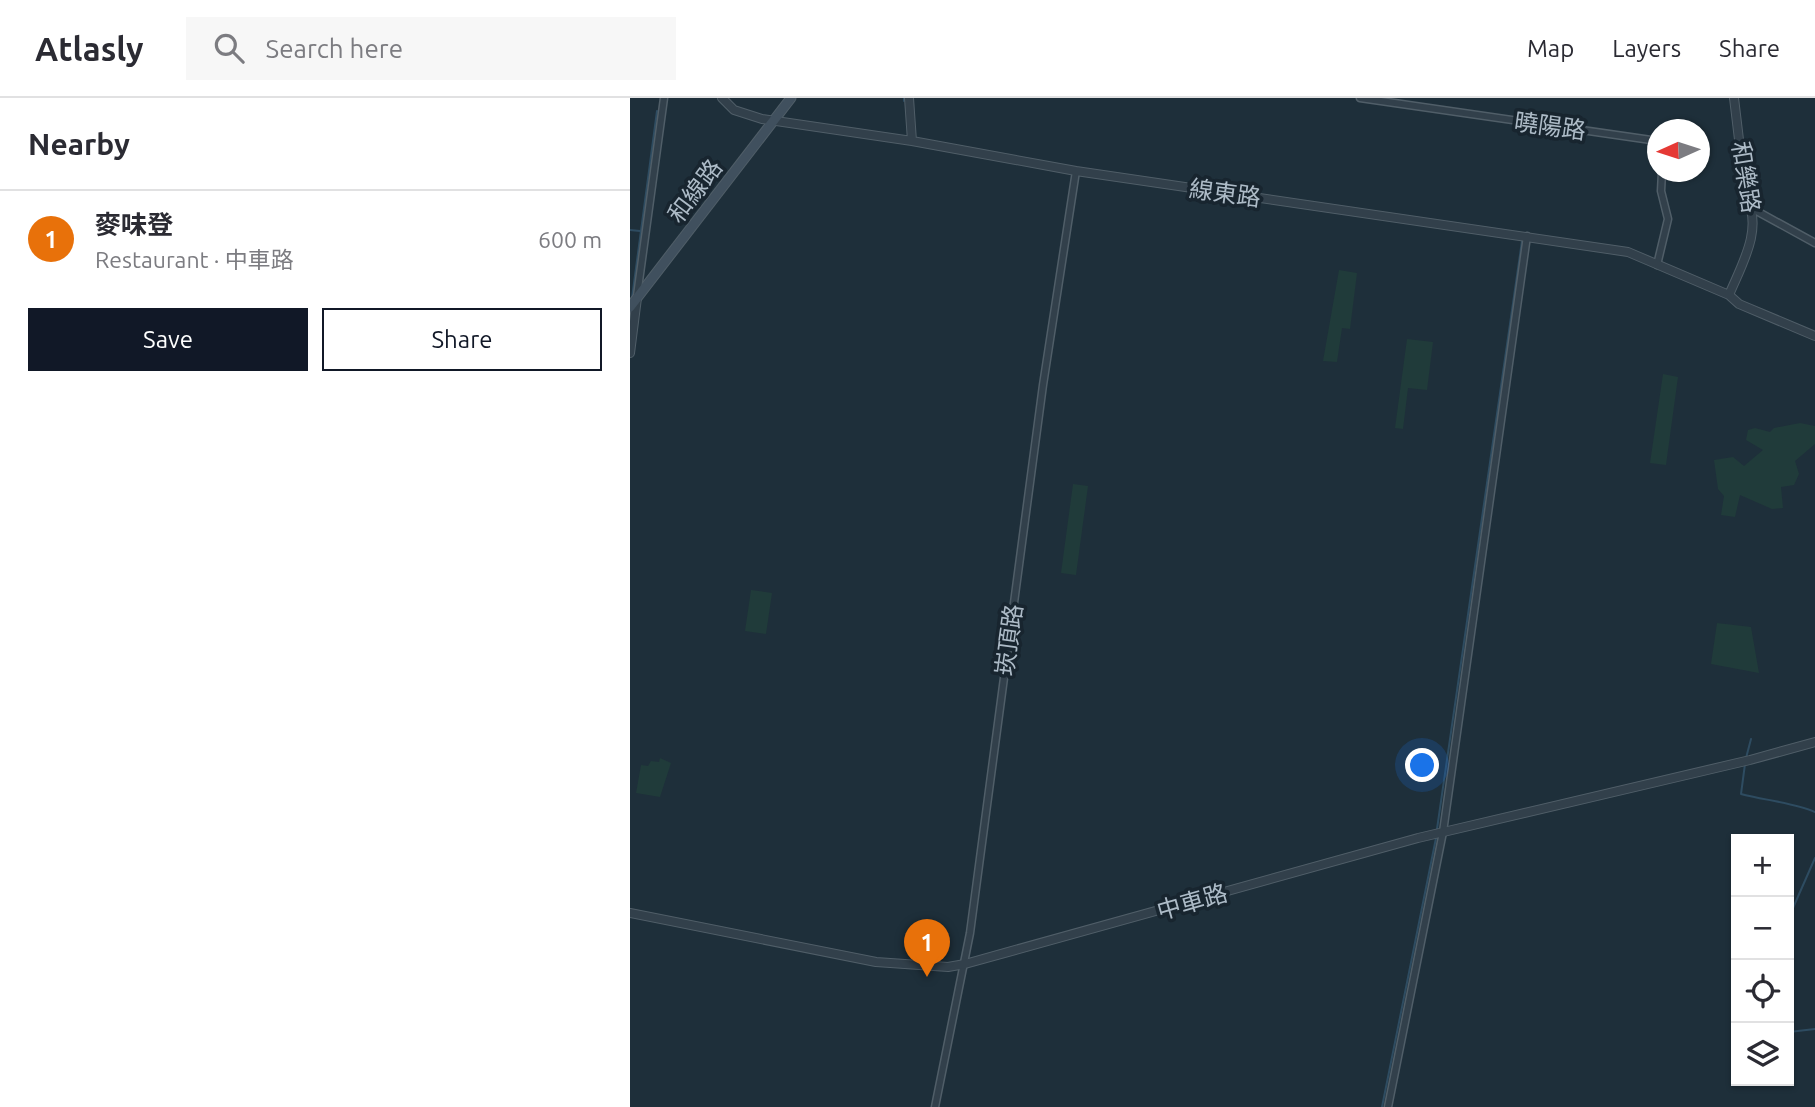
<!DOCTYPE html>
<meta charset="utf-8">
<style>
:root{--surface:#fff;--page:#f7f7f7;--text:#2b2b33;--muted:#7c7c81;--line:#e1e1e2;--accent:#111827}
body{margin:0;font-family:Ubuntu,"Noto Sans TC",sans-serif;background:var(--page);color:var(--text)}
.controls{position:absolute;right:21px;bottom:21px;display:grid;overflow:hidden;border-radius:0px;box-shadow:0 2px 5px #0004}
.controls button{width:63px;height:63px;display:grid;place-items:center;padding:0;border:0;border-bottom:2px solid var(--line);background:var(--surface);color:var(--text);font:35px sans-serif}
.compass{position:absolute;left:1017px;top:21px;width:63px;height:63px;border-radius:50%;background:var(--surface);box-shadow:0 2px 5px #0004;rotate:267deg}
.you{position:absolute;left:793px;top:668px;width:24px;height:24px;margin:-18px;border:5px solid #fff;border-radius:50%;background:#1a73e8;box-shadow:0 0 0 10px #1a73e833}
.badge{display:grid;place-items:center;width:46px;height:46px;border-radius:50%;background:var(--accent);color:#fff;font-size:23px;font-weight:700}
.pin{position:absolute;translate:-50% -58px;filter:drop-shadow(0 2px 4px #0008)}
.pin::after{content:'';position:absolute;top:37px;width:24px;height:21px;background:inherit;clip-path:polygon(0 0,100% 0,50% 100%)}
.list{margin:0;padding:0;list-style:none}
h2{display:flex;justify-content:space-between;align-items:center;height:91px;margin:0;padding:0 28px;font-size:30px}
h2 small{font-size:23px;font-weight:400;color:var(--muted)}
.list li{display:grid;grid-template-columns:46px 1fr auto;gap:21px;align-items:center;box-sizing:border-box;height:98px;padding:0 28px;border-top:2px solid var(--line)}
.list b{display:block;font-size:26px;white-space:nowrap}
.list p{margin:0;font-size:23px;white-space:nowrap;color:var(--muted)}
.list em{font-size:23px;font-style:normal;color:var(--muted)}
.actions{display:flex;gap:14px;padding:21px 28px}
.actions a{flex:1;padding:16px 0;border:2px solid var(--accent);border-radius:0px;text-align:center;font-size:24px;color:var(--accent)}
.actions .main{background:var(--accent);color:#fff}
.icon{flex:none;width:38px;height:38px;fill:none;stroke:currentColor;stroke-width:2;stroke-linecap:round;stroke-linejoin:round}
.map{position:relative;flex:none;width:1185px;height:1009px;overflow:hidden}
header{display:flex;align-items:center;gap:42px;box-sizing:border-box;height:98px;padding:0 35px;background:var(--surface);border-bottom:2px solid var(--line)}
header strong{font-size:33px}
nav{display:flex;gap:38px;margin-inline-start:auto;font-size:24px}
.search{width:490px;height:63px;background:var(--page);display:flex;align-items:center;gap:18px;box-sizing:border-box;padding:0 24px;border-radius:0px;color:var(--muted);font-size:26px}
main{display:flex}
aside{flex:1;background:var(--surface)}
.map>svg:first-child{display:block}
</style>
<header>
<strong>Atlasly</strong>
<div class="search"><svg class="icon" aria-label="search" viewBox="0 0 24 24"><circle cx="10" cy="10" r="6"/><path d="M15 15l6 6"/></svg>Search here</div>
<nav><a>Map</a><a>Layers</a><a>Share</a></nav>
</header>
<main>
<aside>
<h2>Nearby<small></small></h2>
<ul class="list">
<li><span class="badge" style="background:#e8710a">1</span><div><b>麥味登</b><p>Restaurant · 中車路</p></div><em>600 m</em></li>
</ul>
<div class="actions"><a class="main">Save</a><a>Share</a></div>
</aside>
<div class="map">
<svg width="1185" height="1009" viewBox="0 0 1185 1009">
<rect width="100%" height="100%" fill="#1e2f3a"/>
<path fill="#203b3a" d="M709 172 727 175 720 231 712 230 707 264 693 263Z
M777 241 803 244 797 292 778 290 773 331 765 330Z
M1033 276 1048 279 1036 367 1020 365Z
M1170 325 1185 328V346L1165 363 1169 376 1164 387 1151 389 1153 410 1142 411 1110 397 1105 419 1091 417 1094 398 1088 391 1084 362 1103 359 1114 368 1133 352 1116 342 1118 332 1125 330 1140 334 1144 330Z
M443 386 458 388 446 477 431 475Z
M121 492 142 495 136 536 115 533Z
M1087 525 1121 529 1129 575 1081 566Z
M30 660 41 665 30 699 6 695 11 667 18 668 21 663 29 664Z"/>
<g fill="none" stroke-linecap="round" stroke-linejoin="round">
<path stroke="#2e4c61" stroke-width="2" d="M274 0V3
M0 132 10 133
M2 200 27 13
M1116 660 1121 641
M1115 666 1111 696C1133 702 1166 705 1185 714
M807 731 892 143
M1159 819 1185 760
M1159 934 1185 931
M752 1009 806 740"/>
<g stroke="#505e68" stroke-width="9">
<path id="minor" d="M730 0 1028 43
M1123 111 1185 145
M1027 167 1038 121 1031 93 1032 74
M7 198 34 0
M305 1009 340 835 413 287 446 73
M758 1009 813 734 897 138"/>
</g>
<g stroke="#505e68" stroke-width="10">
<path id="tertiary" d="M92 0 104 12 132 21 282 43 446 73 998 154 1099 197 1109 206 1185 238
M279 0 282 43
M1099 197C1111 168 1134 130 1116 100L1104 0
M0 255 7 200
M0 815 246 864 318 869 335 866 788 740 1120 662 1185 644"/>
</g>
<g stroke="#505e68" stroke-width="11">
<path id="secondary" d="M0 209 161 0"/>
</g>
<use href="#minor" stroke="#32404b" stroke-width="6"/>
<use href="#tertiary" stroke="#32404b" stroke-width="8"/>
<use href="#secondary" stroke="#40505e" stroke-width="9"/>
</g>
<g text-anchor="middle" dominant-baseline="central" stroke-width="7" stroke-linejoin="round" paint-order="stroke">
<g font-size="24" fill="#adbbc7" stroke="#18252f">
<text transform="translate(920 28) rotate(8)">曉陽路</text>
<text transform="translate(1116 79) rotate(81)">和樂路</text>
<text transform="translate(65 93) rotate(-53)">和線路</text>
<text transform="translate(595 95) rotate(8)">線東路</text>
<text transform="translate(379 542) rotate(-82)">崁頂路</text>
<text transform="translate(562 804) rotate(-16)">中車路</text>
</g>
</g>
</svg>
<div class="controls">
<button>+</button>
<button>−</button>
<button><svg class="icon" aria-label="locate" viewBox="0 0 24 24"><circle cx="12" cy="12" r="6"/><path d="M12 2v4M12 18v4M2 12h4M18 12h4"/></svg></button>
<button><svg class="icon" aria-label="layers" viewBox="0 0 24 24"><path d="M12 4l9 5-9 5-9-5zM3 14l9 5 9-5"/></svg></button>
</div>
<svg class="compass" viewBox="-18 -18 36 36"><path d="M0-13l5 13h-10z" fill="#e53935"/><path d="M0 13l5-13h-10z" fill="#7c7c81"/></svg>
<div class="you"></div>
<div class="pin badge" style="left:297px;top:879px;background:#e8710a">1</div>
</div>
</main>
